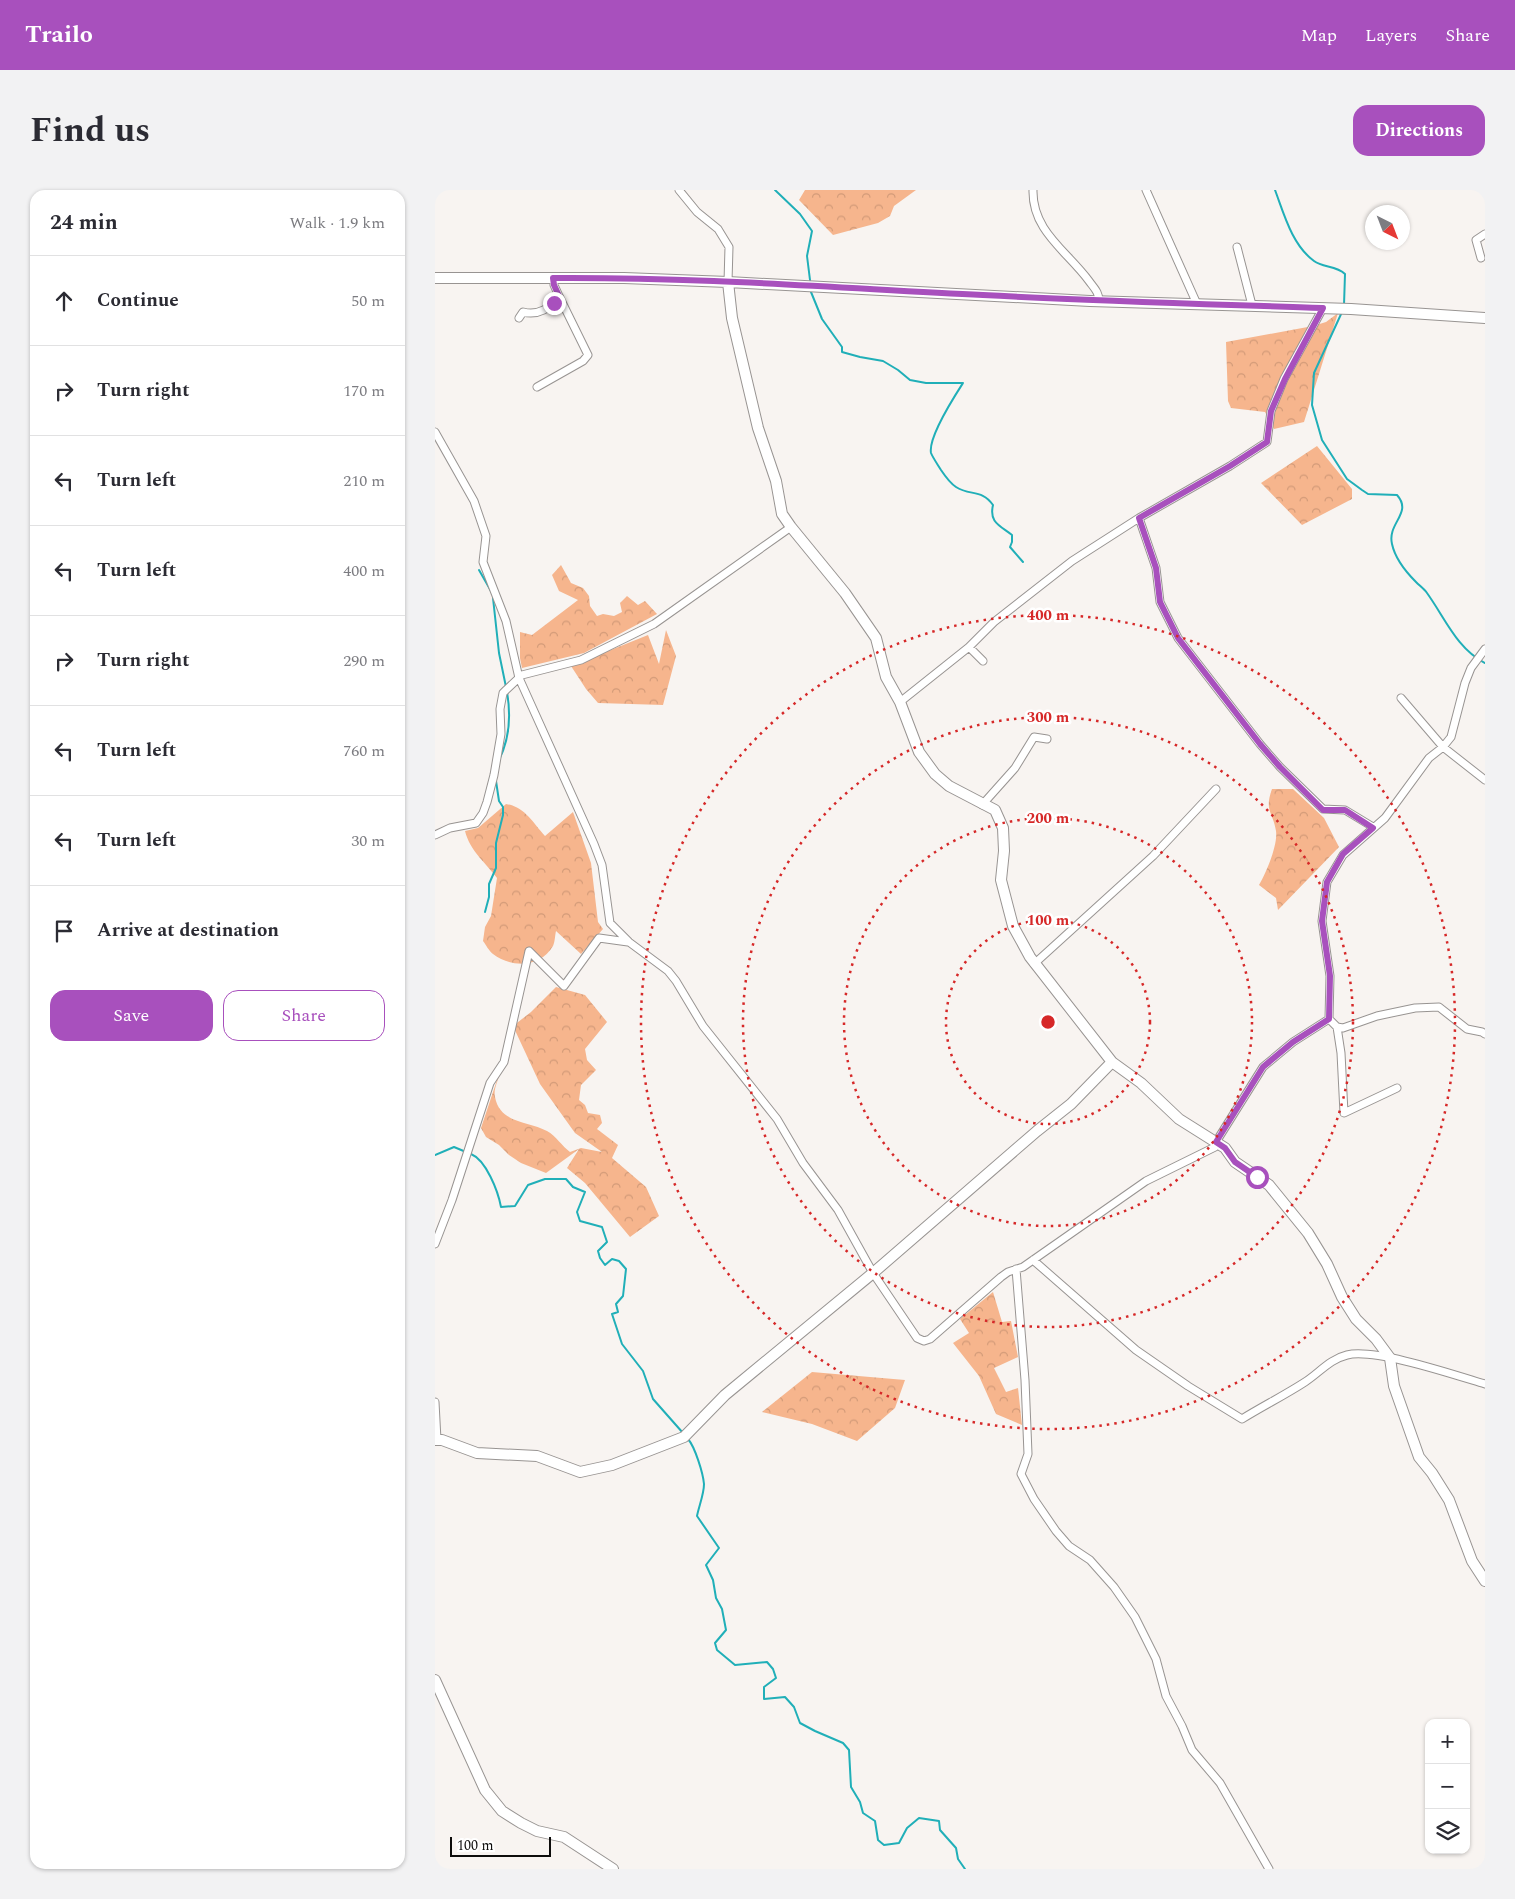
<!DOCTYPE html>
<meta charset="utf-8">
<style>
:root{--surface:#fff;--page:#f2f2f3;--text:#2b2b33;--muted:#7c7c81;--line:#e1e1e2;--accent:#a850bd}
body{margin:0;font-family:Spectral,serif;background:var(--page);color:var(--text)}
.controls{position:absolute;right:15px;bottom:15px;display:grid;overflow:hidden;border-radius:10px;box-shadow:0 1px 4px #0004}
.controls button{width:45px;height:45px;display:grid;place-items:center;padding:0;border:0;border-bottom:1px solid var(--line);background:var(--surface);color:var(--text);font:25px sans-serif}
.compass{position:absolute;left:930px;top:15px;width:45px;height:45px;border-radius:50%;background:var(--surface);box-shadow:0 1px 4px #0004;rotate:138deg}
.scale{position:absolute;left:15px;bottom:12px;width:101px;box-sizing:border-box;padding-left:5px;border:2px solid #0d0c0b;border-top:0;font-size:14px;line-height:18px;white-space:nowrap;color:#0d0c0b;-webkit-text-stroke:4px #fff;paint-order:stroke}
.stop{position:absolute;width:15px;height:15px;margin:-11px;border:4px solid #a850bd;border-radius:50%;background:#fff}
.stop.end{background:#a850bd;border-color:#fff;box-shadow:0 1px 5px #0008}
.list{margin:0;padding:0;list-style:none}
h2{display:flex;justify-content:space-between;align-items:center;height:65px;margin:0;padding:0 20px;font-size:21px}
h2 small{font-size:16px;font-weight:400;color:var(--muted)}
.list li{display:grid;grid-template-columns:32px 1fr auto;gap:15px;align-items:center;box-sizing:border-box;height:90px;padding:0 20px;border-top:1px solid var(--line)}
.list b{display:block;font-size:19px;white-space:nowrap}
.list em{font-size:16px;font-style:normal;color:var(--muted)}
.actions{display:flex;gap:10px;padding:15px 20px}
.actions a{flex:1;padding:11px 0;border:1px solid var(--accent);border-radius:15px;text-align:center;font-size:18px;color:var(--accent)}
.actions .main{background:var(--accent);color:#fff}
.icon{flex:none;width:28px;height:28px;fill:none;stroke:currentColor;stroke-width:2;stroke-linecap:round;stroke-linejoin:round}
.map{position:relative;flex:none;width:1050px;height:1679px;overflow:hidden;border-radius:15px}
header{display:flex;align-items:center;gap:30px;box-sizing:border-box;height:70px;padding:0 25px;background:var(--accent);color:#fff}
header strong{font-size:24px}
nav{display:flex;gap:28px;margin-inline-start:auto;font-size:18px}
.intro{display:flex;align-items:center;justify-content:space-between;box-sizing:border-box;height:120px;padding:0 30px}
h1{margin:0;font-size:35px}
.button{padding:12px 22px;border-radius:15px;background:var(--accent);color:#fff;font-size:18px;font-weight:700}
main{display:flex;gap:30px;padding:0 30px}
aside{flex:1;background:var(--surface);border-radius:15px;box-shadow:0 1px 4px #0004}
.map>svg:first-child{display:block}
</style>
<header>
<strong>Trailo</strong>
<nav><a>Map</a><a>Layers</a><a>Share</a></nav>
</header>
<div class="intro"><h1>Find us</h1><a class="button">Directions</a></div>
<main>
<aside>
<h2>24 min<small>Walk · 1.9 km</small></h2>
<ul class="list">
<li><svg class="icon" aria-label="ahead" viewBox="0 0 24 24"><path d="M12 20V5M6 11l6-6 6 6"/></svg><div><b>Continue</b></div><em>50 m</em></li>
<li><svg class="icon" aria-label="right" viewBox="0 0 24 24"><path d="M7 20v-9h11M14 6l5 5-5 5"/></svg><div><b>Turn right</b></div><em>170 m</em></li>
<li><svg class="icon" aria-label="left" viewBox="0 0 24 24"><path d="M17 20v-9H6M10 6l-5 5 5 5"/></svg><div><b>Turn left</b></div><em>210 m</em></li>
<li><svg class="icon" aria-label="left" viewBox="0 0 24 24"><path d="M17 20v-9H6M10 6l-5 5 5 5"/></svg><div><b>Turn left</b></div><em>400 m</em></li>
<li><svg class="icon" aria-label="right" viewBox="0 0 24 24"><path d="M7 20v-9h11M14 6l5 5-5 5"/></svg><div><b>Turn right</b></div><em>290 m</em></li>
<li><svg class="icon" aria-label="left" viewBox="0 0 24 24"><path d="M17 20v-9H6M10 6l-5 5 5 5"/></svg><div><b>Turn left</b></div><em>760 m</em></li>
<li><svg class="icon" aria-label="left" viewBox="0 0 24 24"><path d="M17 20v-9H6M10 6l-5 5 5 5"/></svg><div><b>Turn left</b></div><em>30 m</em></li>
<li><svg class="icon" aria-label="arrive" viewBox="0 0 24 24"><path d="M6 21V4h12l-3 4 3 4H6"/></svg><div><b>Arrive at destination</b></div></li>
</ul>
<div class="actions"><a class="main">Save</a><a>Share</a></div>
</aside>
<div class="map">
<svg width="1050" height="1679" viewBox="0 0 1050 1679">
<defs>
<pattern id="forest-crowns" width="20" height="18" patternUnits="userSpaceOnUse" patternTransform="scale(1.25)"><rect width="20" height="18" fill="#f6b58d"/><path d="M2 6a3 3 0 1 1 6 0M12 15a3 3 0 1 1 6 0" fill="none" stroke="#d29a78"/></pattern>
</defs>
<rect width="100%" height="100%" fill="#f8f4f1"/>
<path fill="url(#forest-crowns)" d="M370 0H481L459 16 455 26 443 33 398 45 364 10Z
M903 123 869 232 839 239 830 222 796 218 793 211 791 152 878 136 891 132Z
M882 256 917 299V309L867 335 826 293Z
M126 375 136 393 148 398 154 406 155 416 162 426 168 424 179 426 187 422 185 413 192 406 203 415 210 411 222 424 149 463 87 478 85 468V442L97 445 143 410 124 401 117 385Z
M231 440 241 466 228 515 163 513 151 499 136 476 213 445 224 474Z
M837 599H858L889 628 904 657 843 720 841 708 824 695C831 683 843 655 841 641 838 622 829 621 837 599Z
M71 614C90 617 98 633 110 646L138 622 156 673 163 732 168 739 146 764 121 741C120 745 120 752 118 756 105 778 76 778 58 764 54 761 51 755 48 751L50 737 56 726 62 688C50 672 35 661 30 641L43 638Z
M121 797 150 805 172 832 150 859 152 870 161 880 146 895 144 910 150 915 153 923 165 925 167 933 162 939 183 955 177 968 211 997 224 1026 195 1047 150 993 132 978 144 959 111 983 86 973 74 965 64 955 51 947 46 938 65 881C64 890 58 898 60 907 65 934 94 931 112 941 121 946 127 956 135 962L146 958 167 962 140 943 105 894 78 836 96 822Z
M558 1102 567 1132 576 1131 583 1167 559 1178 571 1202 583 1198 587 1235 561 1224 544 1186 518 1153 534 1143 525 1129Z
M377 1182 470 1190 460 1218 422 1251 377 1234 327 1222Z"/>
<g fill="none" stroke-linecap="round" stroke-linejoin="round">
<path stroke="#20afb8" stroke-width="2" d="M340 0 365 24 377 41 372 66 375 90
M840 0C849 24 857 55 879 71 888 78 901 75 910 84L909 115
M376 102 387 129 407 157V162L425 167 448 171 463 180 475 190 491 193H528C519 207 493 247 496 263 498 268 503 275 506 280 510 286 515 293 521 297 535 306 547 299 558 315 554 332 564 335 577 345V352L575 357 588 372
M907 122 879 183 877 215 887 250 912 289 927 300 933 304 962 305C978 323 952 333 957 354 960 368 971 382 981 392 985 396 989 399 992 403 1010 428 1022 459 1050 473
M44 380 56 401
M58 408 64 463 71 497
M64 570C75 548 76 525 72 502
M50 722 54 707V694L61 678V653L68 625V617L64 611 61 591
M36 964C51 970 63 1001 66 1017L80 1016 93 995 110 989H131L138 997 150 1002 142 1022 145 1031 167 1037 172 1052 163 1061 165 1068 170 1075 177 1069 184 1071 191 1079 188 1106 181 1114 183 1122 177 1124 187 1154 208 1181 218 1209 248 1243
M0 965 19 957 31 962
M253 1249C260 1257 268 1283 269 1294 269 1304 264 1316 262 1326L284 1358 271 1375 278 1390 281 1408 287 1419 291 1440 280 1453 282 1460 300 1475 332 1472 338 1479 341 1488 329 1497V1509L350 1507 359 1517 365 1533 380 1541 408 1553 414 1560 416 1597 425 1612 428 1623 440 1631 443 1650 449 1655 464 1653 472 1638 484 1628 504 1631 505 1640 521 1658 523 1669 530 1679"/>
<g stroke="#989492" stroke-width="9">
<path id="street" d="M244 0 262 22 283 39 294 57 293 92
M598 0C597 41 632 61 654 91 659 98 664 102 664 111
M711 0 762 114
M802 57 817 115
M1046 68 1041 50 1050 44
M84 128 88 122C103 126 116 118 124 106L119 95V88
M102 197 148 171 153 165 124 106
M0 242 39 311 51 346 48 372 71 431 84 488 159 654 167 675 175 733 194 752 233 781 241 791 268 836 342 929 368 973 403 1020 438 1083 482 1148 489 1151 495 1149 566 1087 573 1082 588 1077 711 991 780 957 781 952 828 877 858 852 894 829 895 786 887 731 892 692 908 665 950 628 994 568 1008 557 1016 547 1030 493 1036 478 1050 459
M704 328 795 276 832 252 836 221 849 189 888 118
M534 457 548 471
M966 508 1008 557 1050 590
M465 512 534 457 559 432 637 371 704 328 721 378 725 412 743 448 825 554 845 577 888 619 910 620 938 637
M547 615 580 578 599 547 612 549
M0 645 15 638 41 633 48 623 52 612 59 585 66 544 65 519 68 503 71 500 87 485 146 470 219 434 356 337
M599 774 718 666 781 599
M894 829 902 837 908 838 942 826 980 818 1004 817 1032 839 1047 842 1050 844
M902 837 906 863 909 923 962 898
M0 1054 17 1010 55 893 69 872 94 761 129 796 164 748 193 752
M598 1070 701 1160 753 1196 807 1229C828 1216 850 1205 870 1192 884 1183 895 1169 912 1165 940 1158 1020 1185 1050 1194
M581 1079 590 1190 593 1264 586 1284 599 1309 621 1341 634 1356 655 1370 679 1397 700 1427 721 1469 731 1506 747 1536 757 1560 785 1593 834 1679
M0 1212 2 1250"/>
</g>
<g stroke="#989492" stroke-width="12">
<path id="secondary" d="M0 88H189L293 92 655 111 916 119 1050 128
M293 92 297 128 323 238 341 291 347 324 356 337 410 403 441 448 451 487 465 512 484 562 500 584 514 596 560 620 568 638 569 661 566 690 578 736 595 767 677 872 706 893 744 929 790 958 800 972 834 995 873 1043 892 1074 907 1107 921 1129 941 1149 955 1168 959 1196 984 1267 997 1283 1014 1310 1037 1371 1050 1391
M0 1250H7L42 1263 102 1266 145 1282 177 1275 249 1247 290 1205 438 1083 602 941 636 914 677 872
M0 1490 50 1600 67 1621 86 1633 102 1641 129 1647 178 1679"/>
</g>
<use href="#street" stroke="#fff" stroke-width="7"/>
<use href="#secondary" stroke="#fff" stroke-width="10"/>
</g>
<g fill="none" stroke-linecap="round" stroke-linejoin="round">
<path stroke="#a850bd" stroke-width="6" d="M119 113 124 106 119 95 118 88C262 87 404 98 548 105 661 111 774 114 888 118L850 189 836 221 832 252 795 276 704 328 721 378 725 412 743 448 825 554 845 577 888 620H910L938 638 908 664 892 692 887 731 895 786 894 829 858 852 828 877 781 952 790 958 800 972 822 987"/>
</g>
<g fill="none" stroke="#d62828" stroke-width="2.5" stroke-dasharray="2.5 5">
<circle cx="613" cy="832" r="102"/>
<circle cx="613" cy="832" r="204"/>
<circle cx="613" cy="832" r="305"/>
<circle cx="613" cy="832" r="407"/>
</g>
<circle cx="613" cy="832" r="8" fill="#d62828" stroke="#fff" stroke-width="2.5"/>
<g font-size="15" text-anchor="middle" font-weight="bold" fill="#d62828" stroke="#fff" stroke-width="5" stroke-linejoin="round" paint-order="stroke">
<text x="613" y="430">400 m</text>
<text x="613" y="532">300 m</text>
<text x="613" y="633">200 m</text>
<text x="613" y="735">100 m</text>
</g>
</svg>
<div class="controls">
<button>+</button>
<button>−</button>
<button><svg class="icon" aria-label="layers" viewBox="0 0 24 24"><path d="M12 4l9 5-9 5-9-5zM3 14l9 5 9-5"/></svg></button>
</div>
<svg class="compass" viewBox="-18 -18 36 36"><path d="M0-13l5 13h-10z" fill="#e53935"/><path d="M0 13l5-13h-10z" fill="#7c7c81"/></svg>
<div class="scale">100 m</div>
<div class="stop" style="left:822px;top:987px"></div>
<div class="stop end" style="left:119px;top:113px"></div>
</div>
</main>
